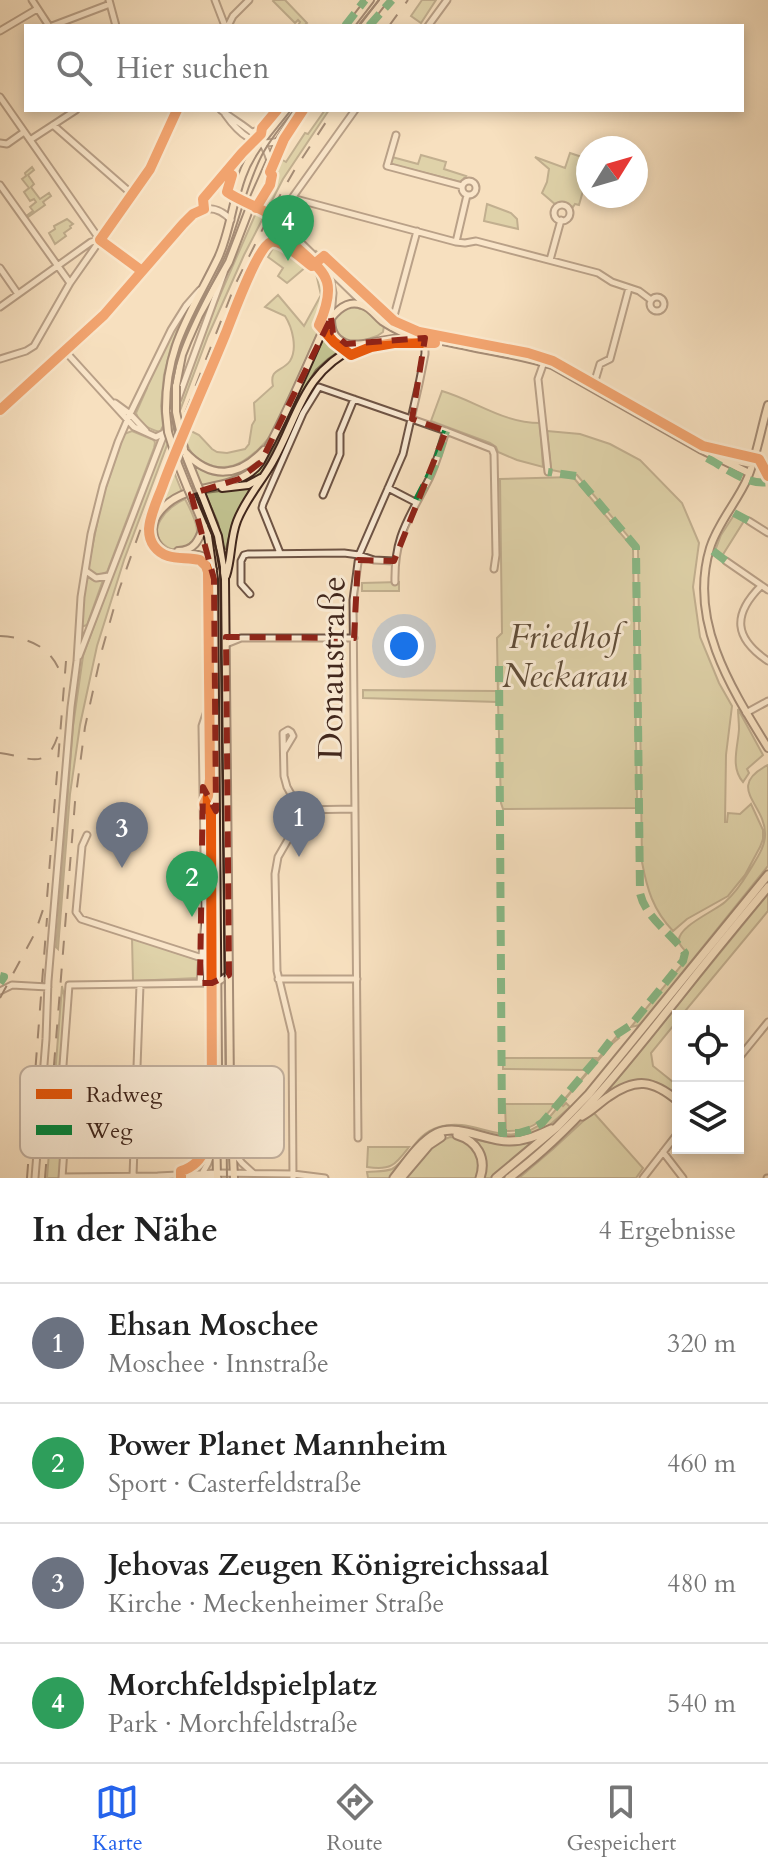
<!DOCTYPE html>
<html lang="de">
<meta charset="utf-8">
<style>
:root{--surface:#fff;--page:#f2f2f2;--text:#222;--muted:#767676;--line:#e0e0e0;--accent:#2563eb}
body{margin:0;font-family:Cardo,serif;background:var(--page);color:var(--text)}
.controls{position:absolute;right:24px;bottom:24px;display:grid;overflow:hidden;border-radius:0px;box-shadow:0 4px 12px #0003}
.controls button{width:72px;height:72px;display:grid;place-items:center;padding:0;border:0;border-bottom:2px solid var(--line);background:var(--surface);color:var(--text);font:40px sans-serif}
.compass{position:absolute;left:576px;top:136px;width:72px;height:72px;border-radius:50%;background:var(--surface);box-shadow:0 4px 12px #0003;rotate:53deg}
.you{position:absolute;left:404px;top:646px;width:28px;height:28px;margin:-20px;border:6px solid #fff;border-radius:50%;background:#1a73e8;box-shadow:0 0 0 12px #1a73e833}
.badge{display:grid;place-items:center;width:52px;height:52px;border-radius:50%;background:var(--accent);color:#fff;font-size:26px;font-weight:700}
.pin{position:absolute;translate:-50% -66px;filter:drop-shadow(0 2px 4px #0008)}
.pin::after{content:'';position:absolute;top:42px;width:28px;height:24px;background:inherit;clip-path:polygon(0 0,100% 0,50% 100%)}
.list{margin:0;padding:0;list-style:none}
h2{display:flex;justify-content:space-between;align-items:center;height:104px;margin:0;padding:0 32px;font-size:34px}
h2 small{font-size:26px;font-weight:400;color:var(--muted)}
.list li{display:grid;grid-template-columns:52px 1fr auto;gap:24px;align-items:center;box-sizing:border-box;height:120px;padding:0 32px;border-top:2px solid var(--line)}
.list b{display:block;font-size:30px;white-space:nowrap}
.list p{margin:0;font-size:26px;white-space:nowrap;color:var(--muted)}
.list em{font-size:26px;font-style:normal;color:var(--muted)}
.icon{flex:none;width:44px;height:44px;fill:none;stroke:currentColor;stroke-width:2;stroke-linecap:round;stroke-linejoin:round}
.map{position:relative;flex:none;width:768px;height:1178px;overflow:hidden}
.search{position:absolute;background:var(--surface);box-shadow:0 4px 12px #0003;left:24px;right:24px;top:24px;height:88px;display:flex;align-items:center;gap:20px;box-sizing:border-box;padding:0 28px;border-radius:0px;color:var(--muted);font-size:30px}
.sheet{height:584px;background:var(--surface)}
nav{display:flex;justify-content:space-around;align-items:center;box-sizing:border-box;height:112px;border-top:2px solid var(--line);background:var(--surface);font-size:22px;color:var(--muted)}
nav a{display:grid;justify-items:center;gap:4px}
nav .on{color:var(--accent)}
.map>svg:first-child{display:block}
</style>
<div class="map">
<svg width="768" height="1178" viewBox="0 0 768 1178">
<rect width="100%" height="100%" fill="#f7e0bf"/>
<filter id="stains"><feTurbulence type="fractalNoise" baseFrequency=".0025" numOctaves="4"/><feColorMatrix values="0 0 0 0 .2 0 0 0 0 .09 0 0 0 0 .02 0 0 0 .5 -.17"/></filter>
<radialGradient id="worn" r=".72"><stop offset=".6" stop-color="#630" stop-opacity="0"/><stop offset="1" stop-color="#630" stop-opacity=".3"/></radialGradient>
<path fill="#c1c18f" stroke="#807456" stroke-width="2" d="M274 0H285L307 23 304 26H298L300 22 298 20 295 23 273 1Z
M422 0H436L421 23 411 16Z
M325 110H329L283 179 244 255 208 336 124 560 97 646 80 725 70 794 58 949 56 947 58 924 73 726 83 656 136 511 217 302 255 215 257 211 260 212 262 207 260 205 272 183 274 167 279 158 286 162 305 133 308 134Z
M570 153 588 159V173L579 205 575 204 573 207 562 203 556 205 542 193 547 182 549 169 535 157 565 168Z
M421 155 446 162 444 169 466 176 461 182 390 164 392 157 418 164Z
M32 167 34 170 28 175 34 184 31 187 40 199 49 193 51 196 43 202 45 205 28 217 26 216 33 211 30 207 36 202 34 199 30 201 24 192 29 188 22 179 26 176 25 173Z
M487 204 511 213 517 219 518 229 484 221Z
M67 219 73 224 70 226 71 228 64 233 66 236 55 244 49 233 55 229 54 226Z
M277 246 282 247 307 266 287 283 278 276 283 268 268 257 273 248Z
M316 251 387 317 378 315 314 253Z
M316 267C331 290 329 299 318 323L320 328 274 431C258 453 232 478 204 462 193 456 188 450 185 438L191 431 199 435 212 449 217 452 227 453 245 449 249 444 252 425 255 420 254 403 273 386C269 368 282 372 290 361 298 348 292 327 285 316L265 307 278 295 304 326 321 295 315 269Z
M347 307C363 306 374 314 384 326L383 332 377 336 347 346 328 359 316 370 297 400 262 472 251 481 239 483 260 469 268 458 329 326 335 315Z
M183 315 171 347 164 375 161 406 163 426 160 432C149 429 140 425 136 413L147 388 148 382 174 325Z
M442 391C476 401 503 423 540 423L543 467 517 460 498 452 496 447 490 443 431 421Z
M132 431 154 440 155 443 154 448 107 572 97 576 89 571 88 568 102 499 124 434Z
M547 431 580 434 610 444 640 460 682 503 699 543 693 587 700 637 719 683 732 706 726 755 725 822H727L728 813 740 814 751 804 763 830V839L760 847 745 875 728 896 687 919 673 931C653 910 647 889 642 862L638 548 577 475 551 470Z
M260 458C245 477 224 481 202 486L193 465C216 481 240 475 260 458Z
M172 467 182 492 154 515Z
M573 477 633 548 637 802 636 808 503 809 501 803 498 702 363 698V690L496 691 498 697 497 638 502 633 500 479Z
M251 487 233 521 226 549H224L218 523 205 493Z
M185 499C192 513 208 539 185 548 179 550 173 551 167 547 143 531 168 506 185 499Z
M734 515 744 521 722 556 715 551 721 535Z
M86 576 93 580H103L87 625 81 627Z
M399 582V591H362V583Z
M738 709 763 755 747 769 749 773 743 782C730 767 738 747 739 729 739 722 738 715 738 709Z
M768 765V866L640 1025 631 1027 685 961 686 952C684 949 680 946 679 942 676 927 715 911 725 902 734 894 742 883 748 873 755 861 766 847 765 833 765 804 725 787 768 765Z
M768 894V911L681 1016H678V1020L651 1053 653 1066 678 1086V1096C638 1068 642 1083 604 1095Z
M724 933 726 934C657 1019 592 1110 505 1178H501L541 1146 576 1112Z
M132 938 198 960 197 978 133 981Z
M62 986 66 1005 58 1095 64 1115 60 1178H47Z
M617 1036 619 1038 612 1044 561 1104 563 1106 566 1103 570 1107 543 1131 510 1139 446 1129 392 1178H368L367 1172C375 1171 385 1172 392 1169 409 1160 414 1134 439 1127 478 1115 505 1155 548 1119Z
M503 1058H596L587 1070 503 1069Z
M505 1104H555C542 1123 528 1132 506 1131Z
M593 1112 643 1168 636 1178H519L553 1149Z
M450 1137C461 1138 475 1143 479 1156 481 1162 479 1172 478 1178H403L433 1144Z
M470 1138C493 1144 516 1149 538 1139L490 1178H483L485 1169Z
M368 1147H409C395 1165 391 1171 367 1167Z"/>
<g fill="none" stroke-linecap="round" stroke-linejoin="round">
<g stroke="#6e5445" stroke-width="9">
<path id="minor" d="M32 0 49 26
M109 0 116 26
M215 0 225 26
M52 26 110 4
M228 26 233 16 249 0
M428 26 447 0
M0 31 37 9
M0 97 100 240 142 271
M221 110C241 126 263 133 270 161
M355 110 292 198C285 212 283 222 293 235L364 304
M225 114C239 134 255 148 279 141
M53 125 133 195
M252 132 272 127
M396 135 387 166 462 186
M30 140 76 110
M0 143 7 144 24 132
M462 188a7 7 0 1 1 14 0a7 7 0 1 1-14 0Z
M0 185 70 283
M292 198 456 242 465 243 476 241 598 273 612 282 639 291 651 300
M554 213a8 8 0 1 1 16 0a8 8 0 1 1-16 0Z
M204 209 203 199 250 145
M456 242 467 195
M550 260 561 220
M0 268 18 294
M329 272 333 293 331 317
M650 304a7 7 0 1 1 14 0a7 7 0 1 1-14 0Z
M0 307 91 242 99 240
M391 327 417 231
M65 351 134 427 156 437 164 433
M0 359 26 351 34 346 70 283 150 169 177 110
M544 362 538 379 548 472
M593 387 600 364 610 359 629 288
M178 399 224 273
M115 403 130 414 146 431
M0 410 104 315 193 214C207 205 220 208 231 220
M388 488 415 502
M323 495 340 454V433L354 399
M749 521 768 533
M280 553 262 508 263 504 303 413 319 387 446 431 492 449 494 454 496 555 494 569
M726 561 768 590
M86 571 96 578 109 576
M395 582C394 535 409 519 429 479 436 464 441 447 446 431
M761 586C732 615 734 638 768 661
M250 594 241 584V561L244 555 248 554 344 553 359 555 374 560 394 561
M226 644 241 638H354
M79 656 174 408
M746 713 768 701
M284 751 293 736 291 732 288 730 283 733 284 776 287 787 300 810
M204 788 216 811
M300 810 354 809
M87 835 82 846 76 912 81 919 202 958
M278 979H357
M200 983 205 917 202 726 206 714 214 704
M0 991 12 985 48 987
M738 1059 768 1022
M61 1092H136
M358 1138 353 600 359 555 403 454 419 384 425 354V338
M233 1152 242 1163 253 1173
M663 1152 683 1178
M203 1172 208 1163 216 1141
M133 1176 140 985
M158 1176 217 1173 293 1174 325 1178
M62 1177 161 1176
M35 1178 46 1039 48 981 71 707 77 661 81 597 91 534 103 486 118 442 130 414 171 330 186 306 200 290
M62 1178 66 1120 61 1092 69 985 212 983 218 982 228 975
M184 1178H218
M293 1178 292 1033 277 971 275 874 278 857 297 824 300 810
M643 1178 678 1133
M767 1178H768"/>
</g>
<g stroke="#40261c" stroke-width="10">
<path id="major" d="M350 26 370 0
M364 26 384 0
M331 318C331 329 333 338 345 343 360 349 393 336 412 337 430 337 449 343 467 346 495 352 524 356 552 365L700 449 749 473
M176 386 182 355 188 340 199 315 229 262 252 202 279 141 299 110
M768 405C761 429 757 454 748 477 738 501 718 522 710 548 688 621 731 688 768 748
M166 412C165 346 191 314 218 258 230 232 232 203 242 176 251 150 270 131 286 110
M185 452C211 480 239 477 264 450
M186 456 198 486
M720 457 751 464
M178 464 188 489
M222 488 248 485 261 478
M202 495 218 536 225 579 230 1088 234 1178
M192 498 208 536 214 579 218 1064 216 1125 217 1178
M178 551C195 551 199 539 204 526
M213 569C210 564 207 558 201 556 184 548 163 565 154 537 152 529 153 521 158 514 180 482 222 493 251 472 262 464 264 453 271 442 290 406 306 368 323 330 331 317 344 298 362 305 370 307 376 316 382 321 391 327 401 332 410 336
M226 576C232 558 230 539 237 521 245 500 261 482 272 463 300 414 301 374 357 346"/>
</g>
<g stroke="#40261c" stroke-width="11">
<path id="highway" d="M582 1116C592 1111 599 1103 608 1097 636 1077 653 1080 678 1101
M457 1135C477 1141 487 1158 480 1178
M394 1178C406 1163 419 1142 437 1133 459 1123 487 1142 510 1141 526 1141 538 1135 551 1129
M401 1178 429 1145 441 1137
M496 1178 557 1127 589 1094 768 875
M509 1178C575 1129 625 1064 676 1000 706 962 737 924 768 887"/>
</g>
<use href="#minor" stroke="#faebd5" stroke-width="5"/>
<use href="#major" stroke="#f7e0bf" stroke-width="6"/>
<use href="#highway" stroke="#f7e0bf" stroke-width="7"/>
<path stroke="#40261c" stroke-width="2" d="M358 26 379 0
M227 1178 220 567C212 514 179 470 172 417 165 355 204 306 227 252 240 220 246 186 262 155 270 139 283 124 294 110"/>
<path stroke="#40261c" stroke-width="2" stroke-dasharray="14 14" stroke-linecap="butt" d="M389 26 408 0
M0 636C32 638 52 647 63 679
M0 753C28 756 46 773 58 735
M0 998 35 933 47 898 66 661
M27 1178 47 918
M45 1178 75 802 85 727 102 650 119 590 148 508 235 285 274 206 295 169 334 110"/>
<g stroke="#40261c" stroke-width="10" stroke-linecap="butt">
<path id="major-bridge" d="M176 386V412L184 449
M166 412 168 432 178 464
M198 486 202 495
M188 489 192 498"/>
</g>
<use href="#major-bridge" stroke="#f7e0bf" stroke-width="6"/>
<path stroke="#00873e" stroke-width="8" stroke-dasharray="16 8" stroke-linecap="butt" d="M345 26 365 0
M369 26 392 0
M707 458C724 467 748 486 768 482
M417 500 436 463 446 431
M734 513 749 521
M713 551 726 561
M499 666 502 1133H519L532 1129 542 1123 594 1062 614 1036 631 1025 683 961 685 953C671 933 645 917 640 893L636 547 576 476 548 472
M0 976 4 977 0 983"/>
<g stroke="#faebd5" stroke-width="15">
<path id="cycleway" d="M232 175 227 192C241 202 266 209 277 220 282 225 283 234 290 241 323 273 340 276 319 325L334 342 351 355 371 347 394 343H435
M256 208 270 185 272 175 270 172 284 139 303 110
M142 271 100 240 150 169 177 110
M0 410 104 315 183 224 193 214 204 209 203 199 242 153 261 134 262 128 277 110
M181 1178V1171C207 1164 211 1134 212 1111L211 813 204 804 208 796 210 779 208 572 206 566 200 560C183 556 166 562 154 546 151 542 149 535 149 529 150 513 159 497 164 482 183 432 205 384 225 335 232 318 257 247 271 242 282 239 303 260 312 266L324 256 394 321 419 332 528 353 553 361 703 446 759 459 768 476"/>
</g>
<use href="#cycleway" stroke="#e8590c" stroke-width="10"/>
</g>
<path d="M0 0H768V1178H0ZM331 318 333 333 346 344 425 338 412 419 446 431 394 561 358 560 354 638 226 637 229 975 212 983H200L203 787 216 811 214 579 191 494 239 479 261 462Z" fill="#f7e0bf" fill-opacity=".55" fill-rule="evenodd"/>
<path fill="none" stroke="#8f2418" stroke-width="6" stroke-dasharray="16 10" stroke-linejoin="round" d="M331 318 333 333 346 344 425 338 412 419 446 431 394 561 358 560 354 638 226 637 229 975 212 983H200L203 787 216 811 214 579 191 494 239 479 261 462Z"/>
<g text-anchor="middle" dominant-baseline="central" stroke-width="6" stroke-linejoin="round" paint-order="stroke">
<g font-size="34" font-style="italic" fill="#604d39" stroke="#faebd5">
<text x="565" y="637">Friedhof<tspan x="565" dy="39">Neckarau</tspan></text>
</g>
<g font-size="34" fill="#40261c" stroke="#faebd5">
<text transform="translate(332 668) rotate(-89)">Donaustraße</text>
</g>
</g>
<rect x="20" y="1066" width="264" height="92" rx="12" fill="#faebd5" stroke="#c2b09e" stroke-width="2"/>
<rect x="36" y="1089" width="36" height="10" fill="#e8590c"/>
<rect x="36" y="1125" width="36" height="10" fill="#00873e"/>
<g font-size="22" fill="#40261c">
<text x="86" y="1102">Radweg</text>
<text x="86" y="1138">Weg</text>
</g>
<rect width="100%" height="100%" filter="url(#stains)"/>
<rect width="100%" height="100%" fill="url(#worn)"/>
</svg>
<div class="controls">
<button><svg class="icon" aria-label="locate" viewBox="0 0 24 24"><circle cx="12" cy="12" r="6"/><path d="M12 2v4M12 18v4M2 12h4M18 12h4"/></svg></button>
<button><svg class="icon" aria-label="layers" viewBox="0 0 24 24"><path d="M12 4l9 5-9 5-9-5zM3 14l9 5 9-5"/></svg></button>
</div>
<svg class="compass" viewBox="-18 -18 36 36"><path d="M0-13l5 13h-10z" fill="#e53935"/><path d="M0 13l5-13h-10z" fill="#767676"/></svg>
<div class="you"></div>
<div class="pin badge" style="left:299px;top:857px;background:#6b7280">1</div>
<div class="pin badge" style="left:192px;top:917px;background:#2e9e5b">2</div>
<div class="pin badge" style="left:122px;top:868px;background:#6b7280">3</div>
<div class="pin badge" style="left:288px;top:261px;background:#2e9e5b">4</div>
<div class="search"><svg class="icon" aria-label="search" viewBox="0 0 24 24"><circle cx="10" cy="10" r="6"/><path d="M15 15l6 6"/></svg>Hier suchen</div>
</div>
<section class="sheet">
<h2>In der Nähe<small>4 Ergebnisse</small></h2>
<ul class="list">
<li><span class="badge" style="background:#6b7280">1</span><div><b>Ehsan Moschee</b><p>Moschee · Innstraße</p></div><em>320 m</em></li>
<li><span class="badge" style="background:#2e9e5b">2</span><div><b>Power Planet Mannheim</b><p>Sport · Casterfeldstraße</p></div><em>460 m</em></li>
<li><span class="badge" style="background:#6b7280">3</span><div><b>Jehovas Zeugen Königreichssaal</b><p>Kirche · Meckenheimer Straße</p></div><em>480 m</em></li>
<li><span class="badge" style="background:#2e9e5b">4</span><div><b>Morchfeldspielplatz</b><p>Park · Morchfeldstraße</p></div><em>540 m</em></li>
</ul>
</section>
<nav>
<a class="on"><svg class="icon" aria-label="map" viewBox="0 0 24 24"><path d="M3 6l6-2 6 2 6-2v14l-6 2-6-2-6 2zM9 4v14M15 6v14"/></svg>Karte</a>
<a><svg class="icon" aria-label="directions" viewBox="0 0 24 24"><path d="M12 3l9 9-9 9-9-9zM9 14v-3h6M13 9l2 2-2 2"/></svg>Route</a>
<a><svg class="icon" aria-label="saved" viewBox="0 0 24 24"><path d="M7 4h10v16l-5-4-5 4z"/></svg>Gespeichert</a>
</nav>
